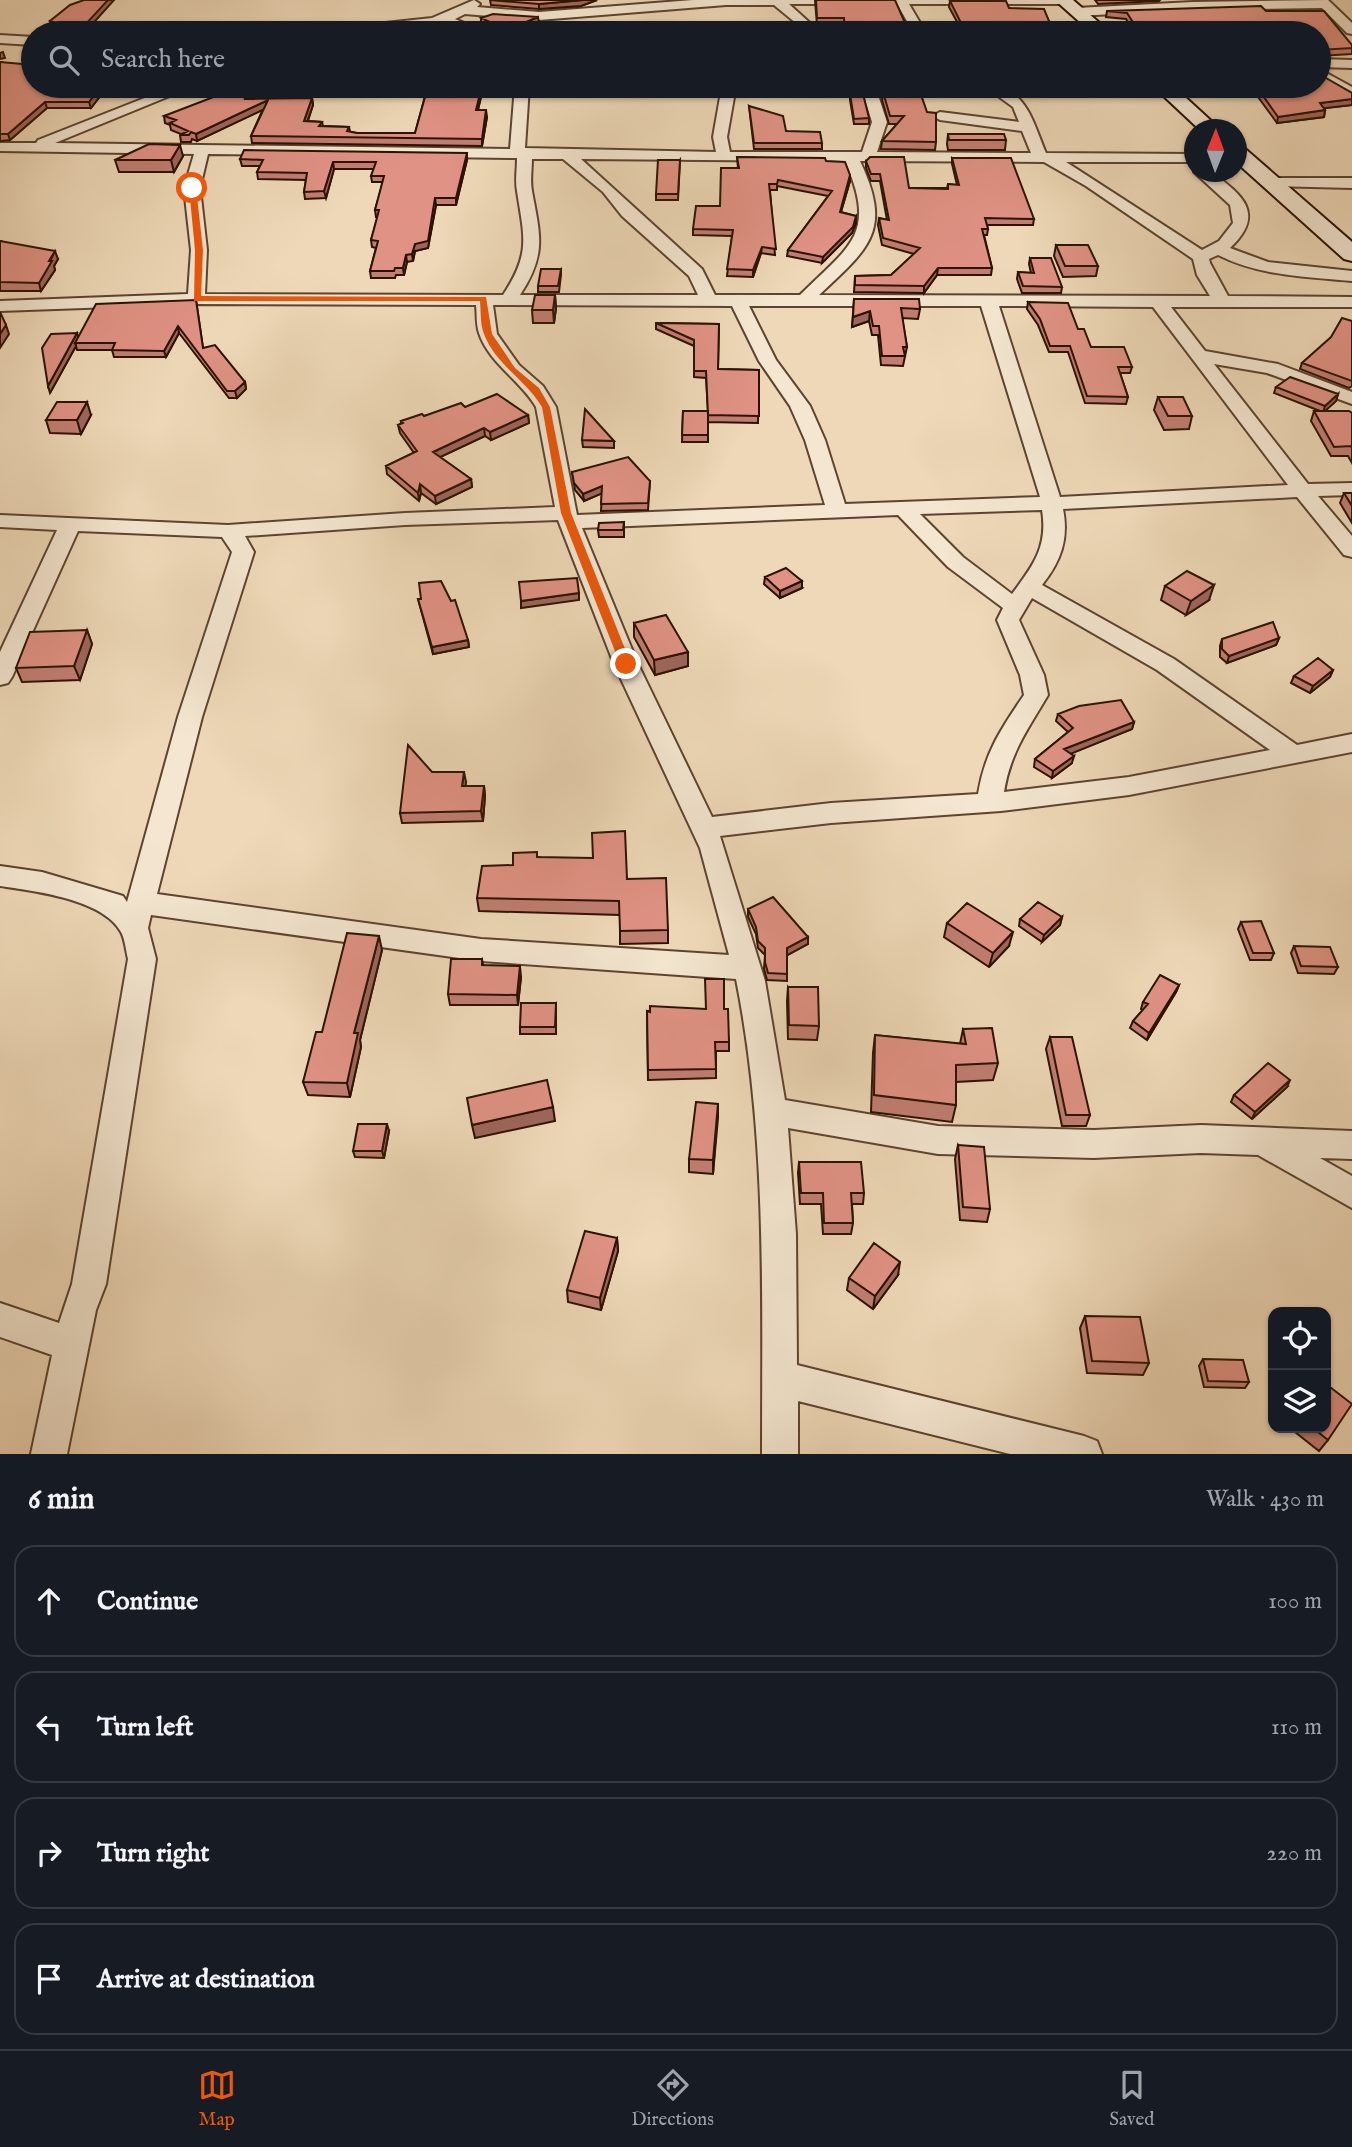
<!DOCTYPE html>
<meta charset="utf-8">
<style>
:root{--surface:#171b24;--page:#20242c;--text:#f1f3f6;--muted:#9ea1a6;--line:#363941;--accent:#ea580c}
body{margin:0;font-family:"IM FELL English",serif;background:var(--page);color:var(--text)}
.controls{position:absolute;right:21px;bottom:21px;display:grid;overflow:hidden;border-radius:14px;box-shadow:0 2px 5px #0004}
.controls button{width:63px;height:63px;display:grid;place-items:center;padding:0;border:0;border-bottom:2px solid var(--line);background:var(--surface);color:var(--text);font:35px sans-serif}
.compass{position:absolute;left:1184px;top:119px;width:63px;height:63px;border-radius:50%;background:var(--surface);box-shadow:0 2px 5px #0004;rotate:1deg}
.stop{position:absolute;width:21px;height:21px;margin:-16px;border:5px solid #ea580c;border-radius:50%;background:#fff}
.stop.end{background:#ea580c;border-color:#fff;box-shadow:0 2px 7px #0008}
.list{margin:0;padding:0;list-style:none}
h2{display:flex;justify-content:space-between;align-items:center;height:91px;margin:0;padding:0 28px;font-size:30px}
h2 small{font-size:23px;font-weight:400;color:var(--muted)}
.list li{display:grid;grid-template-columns:46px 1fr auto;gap:21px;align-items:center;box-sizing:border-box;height:112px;margin:0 14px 14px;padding:0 14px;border:2px solid var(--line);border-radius:21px}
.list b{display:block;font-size:26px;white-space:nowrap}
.list em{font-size:23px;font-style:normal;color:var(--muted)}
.icon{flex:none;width:38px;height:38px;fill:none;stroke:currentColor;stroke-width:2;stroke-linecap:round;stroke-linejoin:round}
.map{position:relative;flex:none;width:1352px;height:1454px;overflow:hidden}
.search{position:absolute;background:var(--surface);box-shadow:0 2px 5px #0004;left:21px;right:21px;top:21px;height:77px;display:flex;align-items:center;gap:18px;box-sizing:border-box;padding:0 24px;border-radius:38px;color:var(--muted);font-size:26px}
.sheet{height:595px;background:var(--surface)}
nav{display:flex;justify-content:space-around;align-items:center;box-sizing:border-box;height:98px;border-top:2px solid var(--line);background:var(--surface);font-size:19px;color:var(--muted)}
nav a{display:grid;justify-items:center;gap:4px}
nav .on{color:var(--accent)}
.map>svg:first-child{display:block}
</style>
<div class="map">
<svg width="1352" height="1454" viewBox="0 0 1352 1454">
<rect width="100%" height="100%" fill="#eed8b7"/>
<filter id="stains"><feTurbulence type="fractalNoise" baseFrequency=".00286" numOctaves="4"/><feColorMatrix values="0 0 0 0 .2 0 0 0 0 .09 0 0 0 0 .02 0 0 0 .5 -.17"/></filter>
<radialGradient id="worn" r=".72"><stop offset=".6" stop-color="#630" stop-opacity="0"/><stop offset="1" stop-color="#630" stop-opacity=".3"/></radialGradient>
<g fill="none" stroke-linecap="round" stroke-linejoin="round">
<g stroke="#5c442f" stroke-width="4">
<path id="street" d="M474 0 480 4 477 7 539 12 693 0H1069L1063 4H909L926 33H914L897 4H789L821 33H808L774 5H726L539 20 465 14 455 19 488 33H470L442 23 362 33H323L329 29 432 18Z
M1328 0 1352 23V34L1347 33 1322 8 1193 10 1076 16 1070 12 1076 8 1193 2Z
M0 35 33 37V45L0 43Z
M1319 59 1352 60V68L1319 67Z
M1319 69 1352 87V97L1319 79Z
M175 86H194L55 143 510 149 515 86H529L525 148 716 152 713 137 722 86H736L727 137 730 152H862L872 122 861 86H875L887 122 877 152 1031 153 1022 131 940 120 933 116 940 112 1019 122 1013 107 984 86C1026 84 1033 123 1046 153L1194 154V162H1066L1202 250 1219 241 1233 223 1230 205 1194 172H1211C1243 195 1266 214 1230 248L1268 262 1352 271V281C1307 277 1260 276 1218 255L1209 259 1210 263 1228 296 1352 297V307H1171L1205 351 1278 364 1352 392V404L1267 373 1214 364 1308 484 1352 483V495L1318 496 1352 536V557L1344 555 1297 497 1063 509C1069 539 1061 561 1042 585L1174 659 1297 745 1352 734V752L1129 795 1001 811 831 823 720 836 765 981 785 1100 938 1126 1094 1130 1201 1125 1352 1131V1159L1320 1158 1352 1176V1208L1258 1155 1201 1153 1094 1158 938 1154 788 1128 796 1234 797 1365 1084 1436 1097 1441 1102 1454H1010L798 1401V1454H762C762 1295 767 1135 736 979L481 961 151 915 148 928 156 959 106 1284 96 1310 67 1454H31L52 1355 0 1337V1303L59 1323 72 1284 128 959C126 951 125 939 121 932 103 899 34 891 0 886V866L42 872 123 896 127 902 178 717 232 552 222 537 78 531 12 677 8 683 0 685V652L57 530 0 527V515L228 525 405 513 555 507 536 407C522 382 488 362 479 333 476 324 477 314 476 305L196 304 0 311V301L188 294 191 250 184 188 194 154 0 151V143H36L38 140ZM208 154 517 158C517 169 515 181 517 191 524 237 531 253 503 295L205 294 207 250 200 188ZM532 159H563L603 192 622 216 689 276 698 295H520C547 254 540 235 532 191 530 181 532 169 532 159ZM581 159 845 161C878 235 849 246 800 295H715L702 269ZM860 161 1044 162 1086 186 1193 259 1197 275 1210 296 819 295C869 248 893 231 860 161ZM493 305 732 306 759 361 790 406 805 440 825 505 577 515 556 407 543 386 519 365 497 334ZM749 306H981L1040 497 845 504 825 440 810 406 776 360ZM999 306 1153 307 1288 485 1060 497ZM1042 510C1048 547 1033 566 1012 594L963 557 920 514ZM898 515 948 567 1003 608 997 620 1020 675 1024 695C1001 729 985 752 978 794L831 803 712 817 638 664 582 528ZM558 520 614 664 700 848 729 955 481 939 157 894 202 717 254 552 245 536 405 525ZM1032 598 1157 670 1270 750 1129 777 1004 792C1010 753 1028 729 1048 695L1044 675 1019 620Z
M1272 178H1352V188L1267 186 1264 183 1267 180Z"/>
</g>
<g stroke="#2c1202" stroke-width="4">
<path id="secondary" d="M1055 0H1073L1111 33H1092Z
M1153 86H1173L1221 130H1200Z
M1236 145 1243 147 1352 242V261L1344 259 1236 162Z"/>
</g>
<use href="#street" fill="#f4e6d0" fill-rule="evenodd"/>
<use href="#secondary" fill="#f4e6d0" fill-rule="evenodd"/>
</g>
<path fill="#c17e72" stroke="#2c1202" stroke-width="2" d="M490 0H597L581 6 539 9 491 5Z
M815 0 909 32V33H844V25H817Z
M1095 0H1160L1159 1 1098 4Z
M950 1 1009 8 1051 26 1062 33H963L949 7Z
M1107 11H1266L1352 45V54L1319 56V33H1135L1126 19 1106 17Z
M481 18 539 23 512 33H503L481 24Z
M50 21 87 30 77 33H72L51 26Z
M0 62 108 86 91 108H47L10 140 0 141Z
M391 86H466V90L481 97 478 110 487 117 482 146 252 143 251 136 263 109 197 141 192 139 191 142H181L180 135 181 134 171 130 170 125 165 123 164 116 256 93 257 99 312 98 313 105 308 121 322 122 323 126 349 127 350 132 357 133H415L427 89H392Z
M892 86H918L936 142 935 150 881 149 882 141 897 124H889L882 100 883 92H893Z
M1014 86H1088L1087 88H1015Z
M1250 86H1319L1352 93V105L1324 108 1325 110 1324 117 1277 123Z
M850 94 869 118V124H854L850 100Z
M749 106 786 131 822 143V149H754Z
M948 134 1006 140 1005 150H948L947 144Z
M183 156 174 172H119L115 160Z
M737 157 826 161 850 175V181L841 212 856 216V223L852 233 822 263 787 256 788 250 828 196 777 186V190H770L775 255 761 253 753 277 727 276 732 236 693 235V229L720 206 738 168Z
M952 158 1034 219 1033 225H987L988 229 987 235H984L992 268 991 275H937L924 293 854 292 855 276 891 275 914 254 882 245 878 225 879 218 887 220 880 181H871L866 168V161L909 188H947L948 184 957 185 952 164Z
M240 159 467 160 456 205H436L428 248 415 251 413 261 407 262 404 275H396L395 278H371L370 271 376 248 372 247 371 240 378 217H376L375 210 383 182H372L371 176 374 169H334L326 198 305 199 304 192 306 180 258 179 257 172 260 166H242Z
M680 160 678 200H656V194Z
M0 241 58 259 54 266 55 270 41 291H0Z
M1056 245 1098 266 1096 276 1063 277 1054 256Z
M1030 258 1062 287 1061 293H1022L1017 279 1018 272 1031 273 1029 264Z
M561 269V275L559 292H538V286Z
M555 295 556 308 554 323H533L532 310Z
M854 299 920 309 918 319 902 318 907 347 903 366 881 365 878 335H872L869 321 852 327Z
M196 300 203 348 245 382 246 389 237 398H229L179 333 166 357H114L112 350H77L76 346 50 393 78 337Z
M1028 302 1078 329 1091 347 1132 367 1130 373H1120L1128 397 1126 404 1085 403 1068 352H1049L1038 325 1027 309Z
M1352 321V386L1349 388 1300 369 1302 363Z
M656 323 719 324 718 369 759 370 758 423 708 422V415V442H682L683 411H708L706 378 694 377V346L656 329Z
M1276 387 1338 394 1336 401 1324 411 1352 413V463L1348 456H1331L1311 421 1314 411H1320L1274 393Z
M1158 397 1192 416 1189 429 1164 430 1154 410Z
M465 407 528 415 529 423 491 440 485 436 440 457 471 479 472 487 436 504 421 493 419 501 387 474 386 466 414 453 400 433 398 425 401 424V421Z
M91 415 81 434 50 433 46 420Z
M582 440 614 441V448L583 447Z
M572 472 650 481 648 510 601 511 602 493 584 501 575 490Z
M1344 493H1352V523L1340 503Z
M624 522V537H599L598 530Z
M765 577 802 588 780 598 764 584Z
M1165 586 1209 600 1186 615 1161 600Z
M418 599H421L468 640 469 647 433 654Z
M634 623 688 652V666L655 675 634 637Z
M87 630 92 644 80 680 22 682 16 668Z
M1279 638 1276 645 1227 663 1220 657V646L1222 639Z
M1333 670 1330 677 1310 693 1291 683 1294 676Z
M1058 714 1134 722 1132 729 1071 753 1072 763 1052 778 1034 767 1035 759 1068 732 1056 721Z
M432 772 466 782 465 786H484L485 796 483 821 402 823 400 813Z
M538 857 627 879 668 930V943L620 944V915L479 911 477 898 513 865Z
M748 909 808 937V944L787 955V981L767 980 764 969 765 955 758 948 756 934 748 917Z
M1062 917 1060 925 1042 942 1019 926 1020 919Z
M1241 922 1274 953 1271 960H1250L1238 929Z
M947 923 1009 946 989 967 944 937Z
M1294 946 1338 967 1334 974 1298 973 1291 953Z
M382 950 360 1040 361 1047 350 1097 308 1095 303 1082 322 1032Z
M482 959 483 965 521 977 518 1005H450L448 994Z
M1179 985 1176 992 1147 1040 1130 1028 1133 1021 1143 1010 1141 1009 1143 1002Z
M788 987 819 1026 817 1040 788 1039 787 1001Z
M556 1003V1034H520V1027Z
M724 1009 729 1042V1051H716V1078L648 1080 647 1011Z
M963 1029 998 1063 993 1080 956 1082V1105L952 1122 871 1112 873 1053 875 1035 960 1044Z
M1050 1037 1090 1115 1086 1126H1062L1046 1049Z
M1287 1087 1252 1119 1231 1102 1234 1095Z
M718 1104 713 1174 689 1172V1159Z
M389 1131 384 1158 355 1157 353 1151Z
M958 1145 990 1209 987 1222 960 1220 955 1159Z
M799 1162 864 1193 863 1204H852L853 1223 851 1234H823L821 1204H800L798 1173Z
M617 1238 618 1251 601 1310 568 1302 567 1290Z
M898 1275 873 1309 847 1290 849 1278Z
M1085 1316 1149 1363 1143 1375 1087 1373 1080 1328Z
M1203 1359 1249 1382 1245 1388 1204 1387 1199 1366Z
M1290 1428H1326L1328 1440 1319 1451Z"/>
<path fill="#9d665c" stroke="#2c1202" stroke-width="2" d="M108 0H114L87 30 74 33 73 29Z
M583 0H597L581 6 539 9V4Z
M538 17 539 23 512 33H507V30Z
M3 52 5 58 0 59V53Z
M101 86H108L91 108 89 102Z
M481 90V97L476 117V110Z
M256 93 257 100 244 99Z
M312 98 313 105 305 128 304 121Z
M1352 99V105L1318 109 1320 103Z
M268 100 269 107 197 141 196 134Z
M45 102 47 108 10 140 8 134Z
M486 110 487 117 482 146V139Z
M1325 110 1324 117 1277 123 1278 117Z
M180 145 183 156 174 172 171 160Z
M467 153V160L456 205V198Z
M333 162 334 169 326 198 324 191Z
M850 175V181L839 218 840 212Z
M435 198 436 205 428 248 415 251 413 261 412 254 415 244Z
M856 216V223L852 233 822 263 823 257Z
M762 247 761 253 753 277V270Z
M55 251 58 259 54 266 55 270 41 291 39 283Z
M406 255 407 262 404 275 403 268Z
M938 268 937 275 924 293V286Z
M555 295 556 308 554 323 553 310Z
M870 311 869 321 852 327 853 317Z
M6 325 9 334 0 348V334Z
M178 326 179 333 166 357 164 351Z
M77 333 79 340 75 343 76 346 50 393 48 386Z
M245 382 246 389 237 398 235 391Z
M1338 394 1336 401 1323 413 1325 406Z
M87 402 91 415 81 434 77 420Z
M528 415 529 423 491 440 490 432Z
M484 428 485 436 434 460 433 452Z
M471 479 472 487 436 504 435 496Z
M420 484 421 493 419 501 418 493Z
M602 486 603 493 584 501 583 494Z
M802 581V588L780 598V591Z
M1214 585 1209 600 1186 615 1191 601Z
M579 593V600L521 608V601Z
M87 630 92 644 80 680 74 666Z
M1279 638 1276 645 1227 663 1229 656Z
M468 640 469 647 433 654 432 647Z
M688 652V666L655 675 654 660Z
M1333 670 1330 677 1310 693 1313 686Z
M1134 722 1132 729 1063 757 1064 749Z
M1074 756 1072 763 1052 778 1053 771Z
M464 772 466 782 464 797 462 786Z
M484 786 485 796 483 821 481 811Z
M1062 917 1060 925 1042 942 1044 935Z
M1013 932 1009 946 989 967 993 953Z
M379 936 382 950 360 1040 361 1047 350 1097 347 1083 354 1033Z
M808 937V944L786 956 787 948Z
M520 966 521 977 518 1005 517 995Z
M1179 985 1176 992 1147 1040 1149 1033Z
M1290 1080 1287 1087 1252 1119 1255 1112Z
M718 1104V1118L713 1174V1160Z
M553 1107 555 1121 475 1138 472 1125Z
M387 1124 389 1131 384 1158 382 1151Z
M617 1238 618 1251 601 1310 600 1298Z
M900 1262 898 1275 873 1309 875 1296Z"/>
<path fill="#e09284" stroke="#2c1202" stroke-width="2" d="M84 0H108L85 25 73 29 50 21 70 5Z
M490 0H583L539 4Z
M816 0H895L909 32 845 33 844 18H817Z
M950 1H1006L1009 8 1044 9 1051 26H1058L1062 33H966Z
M1261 6 1266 11H1324L1352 45V48L1319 50V33H1157L1153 27H1136L1127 13 1107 11Z
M493 14 538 17 507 30 481 18Z
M644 23H665L701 33H623Z
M713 29 724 32V33H704Z
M0 62 33 65V86H101L89 102H45L8 134H0Z
M1319 74 1352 93V99L1320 103 1325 110 1278 117 1256 86H1319Z
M242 86H252L256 93 244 99 312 98 304 121 322 122 319 126 349 127 347 131 357 133H415L428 86H465L464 90H481L476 110H486L482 139 251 136 268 100 196 134 191 132 189 135H180L188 131 170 123 176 120 164 116Z
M894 86H918L927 112 936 113V142L882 141 904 116H890L883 92H896Z
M850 94H863L869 118 854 119Z
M749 106 783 116 786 131 820 132 822 143H754Z
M948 134H1004L1006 140H949Z
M149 144 180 145 171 160H115Z
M244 150 467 153 456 198H435L428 241 415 244 412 254 406 255 403 268H395L394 271H370L378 241 371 240 379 210H375L384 176H371L376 162H333L324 191 304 192 307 173 257 172 263 160 240 159Z
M737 157 825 158 826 161 845 162 850 175 840 212 856 216 853 227 823 257 788 250 832 191 778 180 777 184H769L776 249 762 247 753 270 727 269 733 230 693 229 696 206H720L721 168H739Z
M870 157H904L909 188 948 189V184L959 185 952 158H1011L1034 219 985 218 988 229H982L992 268H938L924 286 855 285V276L891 275 920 248 883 238 879 218 889 220 880 174H871L866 161Z
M658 160H680L678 194H656Z
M0 241 55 251 49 261H52L39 283 0 282Z
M1056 245H1088L1098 266H1065Z
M1030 258H1051L1062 287 1023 286 1018 272 1034 273Z
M541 269H561L558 286H538Z
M535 295H555L553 310H532Z
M854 299H919L920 309 901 308 907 347H903L905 356H882L879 326H873L870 311 853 317Z
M196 300 203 348 215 345 245 382 235 391H227L178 326 164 351 112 350 115 343H75L96 304Z
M1028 302 1068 303 1078 329H1084L1091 347H1124L1132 367H1118L1128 397 1087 396 1070 346H1050L1040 319Z
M0 312 6 325 0 334Z
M1342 318 1352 321V381L1302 363 1331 337Z
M656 323 719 324 718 369 759 370V416L708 415 706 371H694V340Z
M77 333 48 386 42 348 51 334Z
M1290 377 1338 394 1325 406 1276 387Z
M497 394 528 415 490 432 484 428 433 452 471 479 435 496 420 484 418 493 386 466 417 451 398 425 403 423 401 421 422 414 424 416 461 403 465 407Z
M1158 397H1183L1192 416H1168Z
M57 402H87L77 420H46Z
M585 409 614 441 582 440Z
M683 411H708V435H682Z
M1314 411H1349L1352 413V448L1351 446 1334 447Z
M628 457 650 481 648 503 601 504 602 486 583 494 574 483 572 472Z
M1344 493H1352V506Z
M624 522 623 530H598L599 523Z
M786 568 802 581 780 591 765 577Z
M1187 571 1214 585 1191 601 1165 586Z
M577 578 579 593 521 601 519 582Z
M441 581 451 601 455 600 468 640 432 647 418 599H421L419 583Z
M666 615 688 652 654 660 634 623Z
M1273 622 1279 638 1229 656 1222 649V639Z
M87 630 74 666 16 668 30 632Z
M1318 658 1333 670 1313 686 1294 676Z
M1121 700 1134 722 1064 749 1074 756 1053 771 1035 759 1073 728 1058 714 1079 706Z
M408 745 432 772H464L462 786H484L481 811 400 813Z
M625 831 627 879 666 878 668 930 620 931 619 901 477 898 482 866 513 865V853L537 852V857L593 858 592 833Z
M773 897 808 937 787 948V974L768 973 765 962V948L758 941 756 927 748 909Z
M1038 902 1062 917 1044 935 1020 919Z
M967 903 1013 932 993 953 947 923Z
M1261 921 1274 953H1253L1241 922Z
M347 933 379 936 354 1033H358L347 1083 303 1082 316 1032H322Z
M1294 946 1330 947 1338 967 1301 966Z
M451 959H482V965L520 966 517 995 448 994Z
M1160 975 1179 985 1149 1033 1133 1021 1148 1004 1143 1002Z
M705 979H724V1009H728L729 1042H715L716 1069 648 1070 647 1011 650 1012V1006L706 1009Z
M788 987H818L819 1026 789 1025Z
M521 1003H556L555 1027H520Z
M992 1028 998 1063 956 1065V1105L874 1095 875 1035 966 1044 963 1029Z
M1050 1037H1072L1090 1115H1066Z
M1268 1063 1290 1080 1255 1112 1234 1095Z
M547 1080 553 1107 472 1125 467 1098Z
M696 1102 718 1104 713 1160 689 1159Z
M358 1124H387L382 1151H353Z
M958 1145 984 1147 990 1209 963 1207Z
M799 1162H861L864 1193H851L853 1223H824L823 1193H801Z
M585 1231 617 1238 600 1298 567 1290Z
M874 1243 900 1262 875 1296 849 1278Z
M1085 1316 1140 1317 1149 1363 1092 1361Z
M1203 1359 1243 1360 1249 1382 1208 1381Z
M1326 1384 1352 1404 1328 1440 1313 1428H1326Z"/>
<path fill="#ea580c" d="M192 186 196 188 203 250 201 296 486 297 492 334 515 368 539 388 550 407 571 513 631 664 629 667 620 664 561 513 542 407C526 380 495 364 484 334 480 324 481 311 480 301H194L195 250 189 188Z"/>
<rect width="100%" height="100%" filter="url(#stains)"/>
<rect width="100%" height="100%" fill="url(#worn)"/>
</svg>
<div class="controls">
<button><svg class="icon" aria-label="locate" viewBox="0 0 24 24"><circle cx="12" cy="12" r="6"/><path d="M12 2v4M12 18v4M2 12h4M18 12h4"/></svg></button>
<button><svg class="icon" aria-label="layers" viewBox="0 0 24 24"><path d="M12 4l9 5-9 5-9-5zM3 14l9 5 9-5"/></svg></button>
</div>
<svg class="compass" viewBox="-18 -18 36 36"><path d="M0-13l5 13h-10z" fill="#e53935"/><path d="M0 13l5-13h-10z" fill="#9ea1a6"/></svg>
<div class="stop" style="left:192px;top:188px"></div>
<div class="stop end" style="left:626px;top:664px"></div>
<div class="search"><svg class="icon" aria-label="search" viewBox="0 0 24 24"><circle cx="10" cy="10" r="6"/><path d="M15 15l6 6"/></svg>Search here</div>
</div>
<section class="sheet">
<h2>6 min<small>Walk · 430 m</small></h2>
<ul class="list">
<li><svg class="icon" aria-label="ahead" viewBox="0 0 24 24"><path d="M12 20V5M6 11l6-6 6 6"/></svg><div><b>Continue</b></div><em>100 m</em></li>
<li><svg class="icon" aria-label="left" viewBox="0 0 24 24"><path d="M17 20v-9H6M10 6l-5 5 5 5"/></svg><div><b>Turn left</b></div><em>110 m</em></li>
<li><svg class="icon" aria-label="right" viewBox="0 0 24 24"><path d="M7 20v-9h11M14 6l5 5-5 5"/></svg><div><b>Turn right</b></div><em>220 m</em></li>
<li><svg class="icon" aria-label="arrive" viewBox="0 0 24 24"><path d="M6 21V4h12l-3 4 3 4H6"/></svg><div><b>Arrive at destination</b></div></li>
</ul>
</section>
<nav>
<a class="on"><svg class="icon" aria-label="map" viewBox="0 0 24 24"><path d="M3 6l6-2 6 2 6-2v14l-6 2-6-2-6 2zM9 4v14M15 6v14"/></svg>Map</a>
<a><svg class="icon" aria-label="directions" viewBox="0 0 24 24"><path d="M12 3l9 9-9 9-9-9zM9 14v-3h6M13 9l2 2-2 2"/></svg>Directions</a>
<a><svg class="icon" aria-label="saved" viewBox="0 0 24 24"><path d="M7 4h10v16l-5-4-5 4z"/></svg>Saved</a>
</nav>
